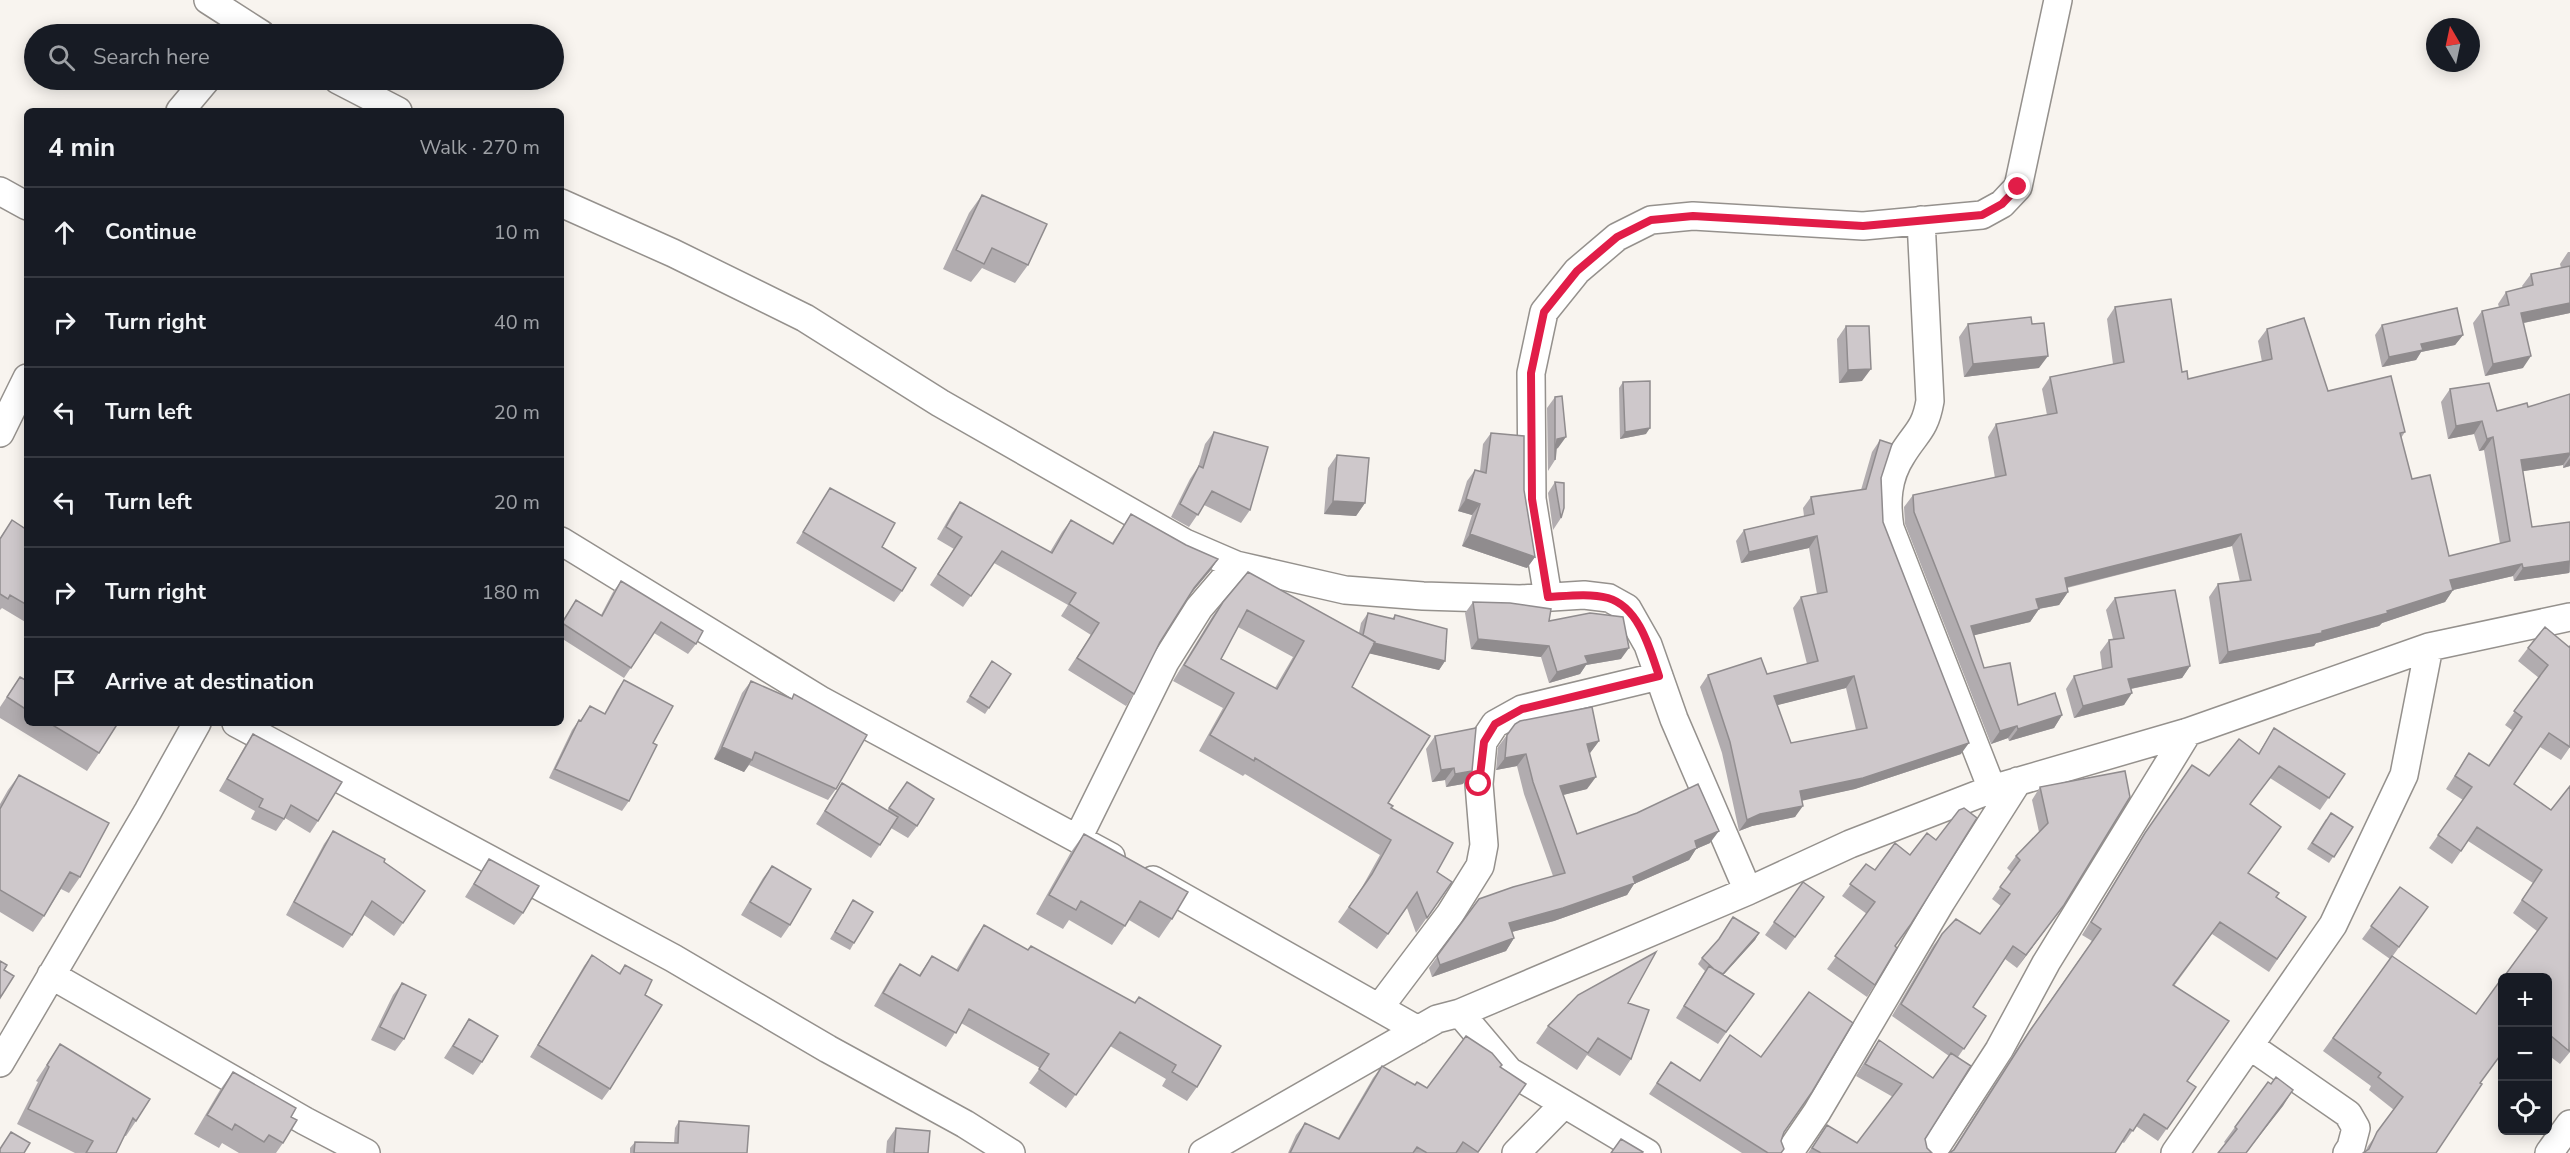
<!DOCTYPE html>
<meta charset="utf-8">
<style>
:root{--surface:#171b24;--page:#242831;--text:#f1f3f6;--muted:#9ea1a6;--line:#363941}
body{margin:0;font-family:"Nunito Sans",sans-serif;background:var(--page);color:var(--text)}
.controls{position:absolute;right:18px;bottom:18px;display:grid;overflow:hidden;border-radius:9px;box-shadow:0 3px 15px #0003}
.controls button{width:54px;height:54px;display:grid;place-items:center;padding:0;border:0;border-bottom:2px solid var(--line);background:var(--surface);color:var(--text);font:30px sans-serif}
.compass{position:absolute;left:2426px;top:18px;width:54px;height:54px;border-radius:50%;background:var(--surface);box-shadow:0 3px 15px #0003;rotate:351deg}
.stop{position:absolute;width:18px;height:18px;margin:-14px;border:4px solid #e11d48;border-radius:50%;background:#fff}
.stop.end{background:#e11d48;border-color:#fff;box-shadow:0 2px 6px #0008}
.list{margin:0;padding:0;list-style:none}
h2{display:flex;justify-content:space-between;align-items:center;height:78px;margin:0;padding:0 24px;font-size:26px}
h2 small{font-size:20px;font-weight:400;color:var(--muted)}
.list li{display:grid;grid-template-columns:39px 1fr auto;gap:18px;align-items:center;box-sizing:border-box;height:90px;padding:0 24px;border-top:2px solid var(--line)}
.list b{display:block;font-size:22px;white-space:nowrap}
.list em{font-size:20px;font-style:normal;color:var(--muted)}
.icon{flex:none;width:33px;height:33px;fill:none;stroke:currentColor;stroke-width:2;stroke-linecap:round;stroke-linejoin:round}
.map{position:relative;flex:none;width:2570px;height:1153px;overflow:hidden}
.search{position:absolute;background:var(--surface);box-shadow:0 3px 15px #0003;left:24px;top:24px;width:540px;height:66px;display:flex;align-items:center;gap:15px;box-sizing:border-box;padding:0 21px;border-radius:33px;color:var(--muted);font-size:22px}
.panel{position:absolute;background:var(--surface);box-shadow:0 3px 15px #0003;left:24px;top:108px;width:540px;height:618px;border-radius:9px}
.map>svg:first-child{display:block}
</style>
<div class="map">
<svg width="2570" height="1153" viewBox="0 0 2570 1153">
<rect width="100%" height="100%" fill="#f8f4ef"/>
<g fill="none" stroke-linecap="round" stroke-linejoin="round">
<g stroke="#95918d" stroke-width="30">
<path id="minor" d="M208 0 261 34
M338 80 398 111
M180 111 206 80
M0 191 27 206
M561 203 673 253 805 318 940 403 1185 543 1236 565 1345 590 1423 596 1520 599 1584 595 1609 598 1627 608 1648 645 1674 719 1748 891
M1921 220 1930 401C1925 430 1916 432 1902 455 1887 478 1886 502 1890 528L1992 789
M0 433 27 378
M561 541 822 701 1111 857
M1548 597 1532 499 1531 373 1544 312 1577 271 1617 237 1651 220 1693 216 1863 226 1982 215 2002 204 2018 187 2058 0
M236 723 673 958 828 1049 965 1124 1011 1153
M1078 838 1165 662 1199 608 1236 565
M1153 880 1418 1030
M51 975 305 1121 366 1153
M1379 1008 1450 914 1480 866 1484 845 1479 784 1483 742 1495 724 1522 709 1659 676
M1460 1013 1509 1071 1647 1153
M2250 1046 2348 1114 2356 1128 2351 1147 2347 1153
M0 1063 148 811 197 723
M1203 1153 1437 1019 1460 1013 1748 891 1850 844 1992 789 2188 732 2429 647 2570 617
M1516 1153 1564 1104
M1789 1153 1817 1112 1941 902 2018 781
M1932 1153 1999 1050 2046 963 2188 732
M2175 1153 2333 925 2404 775 2429 647
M2549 1153 2570 1124"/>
</g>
<use href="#minor" stroke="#fff" stroke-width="27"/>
</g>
<path fill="#b1acaf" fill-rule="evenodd" d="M982 195 1028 265 1015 283 982 268 971 282 943 269 969 213Z
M2568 252H2570V313L2524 323 2523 368 2485 376 2473 323 2482 311 2499 307 2498 304 2506 292 2523 288 2522 286 2531 274 2561 268 2560 264Z
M2115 307 2182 372 2188 379 2262 362 2258 341 2267 329 2328 391 2405 432 2401 438 2412 479 2449 556 2500 544 2484 450 2479 451 2474 434 2448 439 2441 402 2450 389 2497 411 2528 407 2570 394V466L2563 468V465L2523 471 2532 527 2570 522V572L2569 573 2514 581 2513 576 2453 590 2445 602 2382 623 2379 626 2316 643 2314 646 2219 664 2209 597 2218 584 2240 582 2232 546 2067 588 2068 592 2059 605 2039 609 2030 622 1974 635 1984 668 2018 705 2062 715 2054 728 2009 741 2008 738 1991 744 1905 524 1904 507 1913 495 1995 478 1988 437 1996 424 2047 415 2042 389 2050 377 2113 364 2107 319Z
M1968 324H2032L2039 368 1964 377 1959 337Z
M2382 325 2463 335 2455 345 2421 352 2416 360 2382 367 2375 335Z
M1846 326 1862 381 1839 383 1837 339Z
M1623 382 1646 434 1620 439 1619 388Z
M1555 397 1558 448 1556 449 1555 460 1548 471 1547 408Z
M1214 432 1250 510 1241 523 1204 505 1189 527 1171 517 1190 479 1198 467 1205 444Z
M1491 433 1524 490 1535 557 1527 568 1462 546 1472 515 1458 511 1467 481 1475 470 1480 471 1483 444Z
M1880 440 1883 522 1961 754 1855 789 1802 800 1795 817 1752 826 1739 831 1722 753 1700 687 1708 675 1767 674 1807 664 1793 608 1801 597 1817 594 1809 548 1741 563 1736 541 1744 530 1804 516 1803 508 1811 497 1861 490 1872 452ZM1846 688 1856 730 1791 743 1777 705Z
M1337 455 1365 503 1356 516 1324 514 1328 468Z
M1555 482 1561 518 1553 530 1548 493Z
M830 488 882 547 902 591 894 602 796 543Z
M960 502 1050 552 1062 532 1071 520 1112 543 1131 514 1186 545 1218 559 1210 571 1189 596 1160 642 1134 694 1126 706 1068 670 1091 635 1061 616 1068 605 994 563 963 607 930 585 954 549 937 539 952 513Z
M12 520 27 530V623L2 608 0 610V538Z
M621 581 696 644 688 654 654 633 624 678 561 638V623L576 600 601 615 613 592Z
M2115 598 2190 666 2182 678 2131 689 2124 705 2074 718 2066 689 2074 676 2102 669 2100 652 2109 640 2113 639 2106 610Z
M1223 602 1359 633 1361 623 1368 613 1392 619 1395 615 1445 661 1439 670 1369 653 1352 687 1388 803 1437 872 1452 882 1416 933 1407 908 1377 949 1338 922 1361 889 1380 855 1245 774 1243 776 1199 751 1223 708 1173 681 1212 617ZM1238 627 1293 657 1275 688 1221 659Z
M1473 602 1549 621 1621 659 1586 665 1580 674 1549 683 1541 657 1471 649 1465 613Z
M2545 627 2570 747 2561 760 2540 747 2514 784 2551 810 2570 1052 2560 1064 2547 1054V978L2537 931 2513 913 2533 883 2468 841 2452 864 2429 848 2463 800 2446 789 2469 753 2488 766 2512 730 2505 725 2539 678 2518 661 2528 648Z
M992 661 1011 674 985 714 966 702Z
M20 677 27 681V723H118L99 753 87 771 0 718V707Z
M624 680 653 743 629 801 622 811 549 778 572 730 579 720 580 721 590 706 604 714 617 690Z
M751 681 836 789 828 800 749 765 744 772 714 759 742 693Z
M1515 724 1599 741 1590 753 1587 789 1563 795 1577 834 1710 843 1696 849 1689 860 1634 884 1627 895 1554 921 1512 932 1514 938 1506 951 1432 977 1429 968 1479 899 1553 876 1524 794 1517 766 1496 770 1498 747Z
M2274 728 2345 774 2320 810 2270 778 2250 804 2248 873 2276 897 2306 917 2269 972 2212 934 2174 986 2187 1081 2196 1087 2158 1141 2136 1126 2124 1143 2122 1142 1952 1151 2020 1044 2092 941 2082 935 2137 846 2192 765 2209 776 2258 754Z
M253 734 318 821 310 833 285 818 276 831 251 819 255 811 219 791 245 746Z
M1435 736 1463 784 1446 787 1445 780 1432 782 1426 749Z
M2125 771 2055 917 2017 968 2005 959 1973 1007 1986 1016 1958 1057 1925 1139 1927 1148 1932 1153H1808L1827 1125 1857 1143 1893 1097 1856 1076 1870 1053 1879 1040 1933 1078 1949 1056 1892 1016 1933 946 1942 934H1980L2001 906 1992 899 2011 872 2007 868 2016 856 2039 832 2032 800 2040 787Z
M19 775 80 877 69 893 61 889 44 916 33 932 0 912V804L8 790Z
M907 782 917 826 908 838 891 828 871 858 816 824 842 783 887 811Z
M2326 819 2353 827 2329 863 2307 849Z
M333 831 384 862 425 891 394 936 364 915 352 935 343 948 286 915 324 844Z
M1084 834 1172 919 1159 938 1129 920 1112 945 1069 920 1063 929 1036 914 1071 852Z
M489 859 523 913 514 925 465 897Z
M1866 864 1895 946 1875 985 1867 997 1827 969 1867 914 1842 896Z
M772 866 790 925 781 938 741 915 763 878Z
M1803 882 1824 897 1786 950 1765 935Z
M2400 887 2428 907 2392 957 2476 1014 2502 978V1056L2501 1055 2365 1152 2368 1146 2394 1110 2369 1090 2371 1086 2323 1051 2390 959 2362 939Z
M853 900 854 943 850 950 830 939Z
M984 925 1028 950 1135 1003 1197 1087 1187 1101 1162 1086 1166 1079 1110 1046 1066 1108 1029 1083 1040 1068 961 1023 946 1047 874 1006 890 978 900 964 919 975 932 956 956 970 975 938Z
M1759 933 1755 940 1723 975 1754 994 1718 1044 1676 1018 1705 971 1698 964 1702 958Z
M592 955 619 973 625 965 645 995 610 1089 602 1100 530 1057 584 966Z
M402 983 404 1039 395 1051 371 1040 393 995Z
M1628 1003 1631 1059 1620 1076 1587 1055 1577 1070 1536 1043 1548 1026Z
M469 1019 482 1062 473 1075 444 1058Z
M1730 1035 1761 1057 1784 1132 1781 1141V1153H1742L1649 1094 1671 1062 1700 1081Z
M60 1044 136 1121 126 1136H124L116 1153H75L17 1124 38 1082 36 1081Z
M1382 1066 1415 1085 1427 1088 1500 1067 1526 1084 1478 1153H1288L1296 1135 1305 1123 1338 1138 1373 1078Z
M233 1072 291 1117 283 1143 276 1153H239L222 1143 219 1148 194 1134 220 1090Z
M2283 1106 2225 1143 2224 1142 2235 1127Z
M679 1121 747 1153H630V1148L635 1142 674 1143 675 1128Z
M896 1128 928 1153H886L887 1141Z"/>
<path fill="#908c8e" d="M2570 303V313L2513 325 2521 313Z
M2463 335 2455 345 2421 352 2416 360 2382 367 2389 357 2421 344Z
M2048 356 2039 368 1964 377 1973 364Z
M2531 356 2523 368 2485 376 2493 364Z
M1871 369 1862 381 1839 383 1848 370Z
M2482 421 2474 434 2448 439 2456 426Z
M1650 428 1646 434 1620 439 1625 432Z
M1566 437 1558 448 1555 449 1557 439Z
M2493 437 2484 450 2479 451 2487 439Z
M2570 453V455L2563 465 2512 473 2521 460Z
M2570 458V466L2563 468Z
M1466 499 1480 504 1472 515 1458 511Z
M1333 501 1365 503 1356 516 1324 514Z
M1470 534 1535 557 1527 568 1462 546Z
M2241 534 2232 546 2056 590 2065 578Z
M1817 536 1809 548 1741 563 1749 552Z
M1218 559 1210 571 1186 599 1194 588Z
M2570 561 2569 573 2514 581 2523 568Z
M2522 564 2513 576 2453 590 2445 602 2382 623 2379 626 2316 643 2314 646 2219 664 2228 652 2322 631 2387 611 2450 580Z
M2068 592 2059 605 2027 611 2036 599Z
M2039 609 2030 622 1963 638 1971 626Z
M1478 639 1549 646 1541 657 1471 649Z
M1362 640 1445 661 1439 670 1355 650Z
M1629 648 1621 659 1586 665 1580 674 1549 683 1557 672 1585 656Z
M2190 666 2182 678 2120 691 2128 679Z
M1854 676 1846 688 1766 708 1774 696Z
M2132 693 2124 705 2074 718 2083 706Z
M2062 715 2054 728 2009 741 2018 729Z
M2017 726 2008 738 1991 744 2000 731Z
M1599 741 1590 753 1579 756 1587 744Z
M1969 743 1961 754 1855 789 1792 803 1800 791Z
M722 747 752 760 744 772 714 759Z
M1526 754 1517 766 1496 770 1505 758Z
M1454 768 1445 780 1432 782 1441 770Z
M1472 771 1463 784 1446 787 1455 774Z
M1596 777 1587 789 1551 798 1560 786Z
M1803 806 1795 817 1752 826 1739 831 1747 820 1760 814Z
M1719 831 1710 843 1696 849 1689 860 1634 884 1627 895 1554 921 1500 935 1509 923 1633 877 1695 841Z
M2064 905 2055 917 2017 968 2026 955Z
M1759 933 1755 940 1717 982 1722 976Z
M1514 938 1506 951 1432 977 1440 965Z
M2293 1090 2283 1106 2246 1153Z"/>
<path fill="#cec8cb" stroke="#908c8e" stroke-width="1.5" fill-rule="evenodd" d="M982 195 1047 224 1028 265 992 248 984 264 956 250Z
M2570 266V303L2521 313 2531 356 2493 364 2482 311 2509 305 2506 292 2533 285 2531 274Z
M2171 299 2182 372 2187 371 2188 379 2272 359 2267 329 2304 318 2328 391 2391 376 2405 432 2400 433 2412 479 2430 475 2449 556 2510 541 2493 437 2487 439 2482 421 2456 426 2450 389 2489 383 2497 411 2527 403 2528 407 2570 394V453L2521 460 2532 527 2570 522V561L2523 568 2522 564 2450 580 2453 590 2387 611 2388 613 2322 631V633L2228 652 2218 584 2251 580 2241 534 2065 578 2068 592 2036 599 2039 609 1971 626 1984 668 2010 663 2018 705 2055 693 2062 715 2018 729 2017 726 2000 731 1914 512 1913 495 2006 475 1996 424 2057 413 2050 377 2124 362 2115 307Z
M2457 308 2463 335 2421 344 2423 350 2389 357 2382 325Z
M2031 317 2032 324 2044 323 2048 356 1973 364 1968 324Z
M1846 326H1869L1871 369 1848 370Z
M1650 381V428L1625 432 1623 382Z
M1562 396 1566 437 1557 439 1555 460V397Z
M1214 432 1268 447 1250 510 1212 491 1198 515 1180 504 1199 466 1203 468Z
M1491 433 1524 436V490L1535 557 1470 534 1480 504 1466 499 1475 470 1486 473Z
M1880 440 1892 444 1881 478 1883 522 1969 743 1863 778 1800 791 1803 806 1760 814 1747 820 1730 742 1708 675 1761 658 1767 674 1818 661 1801 597 1827 592 1817 536 1749 552 1744 530 1814 514 1811 497 1866 489ZM1854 676 1867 728 1791 743 1774 696Z
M1337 455 1369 458 1365 503 1333 501Z
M1555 482 1564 483V508L1561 518Z
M830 488 895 523 882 547 916 568 902 591 803 532Z
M960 502 1052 553 1071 520 1113 544 1131 514 1186 545 1218 559 1194 588 1160 642 1134 694 1077 658 1099 623 1069 604 1076 593 1002 551 971 596 938 574 962 537 946 527Z
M12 520 27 530V605L10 595 8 599 0 594V539Z
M1248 572 1375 642 1352 687 1430 736 1388 803 1393 806 1391 808 1453 843 1437 872 1452 882 1427 918 1417 892 1388 934 1349 907 1372 874 1391 840 1255 758 1254 761 1210 735 1234 693 1184 665 1223 602ZM1247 610 1304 641 1277 689 1221 659Z
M621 581 703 631 696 644 661 622 631 668 562 623 576 600 602 616Z
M2175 590 2190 666 2128 679 2132 693 2083 706 2074 676 2112 667 2109 640 2124 638 2115 598Z
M1473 602 1510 603 1551 609 1549 621 1590 613 1623 617 1629 648 1585 656 1588 663 1557 672 1549 646 1478 639Z
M1368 613 1394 619 1395 615 1447 629 1445 661 1374 643 1375 642 1363 635Z
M2545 627 2569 647 2570 646V747L2549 733 2514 784 2551 810 2570 786 2569 1051 2551 1036 2547 1040V978H2503L2547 918 2522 900 2542 870 2477 827 2461 851 2438 835 2472 787 2455 776 2469 753 2489 766 2522 717 2514 711 2548 665 2528 648Z
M992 661 1011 674 989 708 970 696Z
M20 677 27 681V710L7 697Z
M624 680 673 706 653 743 657 745 629 801 555 769 579 720 581 721 590 706 605 714Z
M751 681 792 699 794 694 867 735 836 789 755 752 752 760 722 747Z
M1592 707 1599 741 1587 744 1596 777 1560 786 1577 834 1637 813 1698 784 1719 831 1695 841 1697 848 1633 877 1635 883 1563 908 1509 923 1514 938 1440 965 1437 956 1479 899 1513 887 1565 873 1533 782 1526 754 1505 758 1507 735 1515 724 1520 721Z
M49 723H118L99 753Z
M1476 728 1472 771 1455 774 1454 768 1441 770 1435 736Z
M2274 728 2345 774 2329 798 2279 766 2250 804 2281 827 2248 873 2279 893 2276 897 2306 917 2277 959 2220 922 2173 985 2229 1021 2187 1081 2196 1087 2167 1129 2144 1114 2133 1131 2130 1129 2115 1153H1949L1954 1150 2029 1032 2101 929 2091 922 2145 833 2192 765 2209 776 2239 739 2259 754Z
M253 734 342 782 318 821 291 805 284 819 259 807 263 799 227 779Z
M2125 771 2130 797 2064 905 2026 955 2013 946 1973 1007 1986 1016 1964 1049 1901 1004 1942 934 1956 919 1980 934 2010 894 2000 887 2020 860 2016 856 2048 823 2040 787Z
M19 775 109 823 80 877 70 872 44 916 0 890V809Z
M907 782 934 799 917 826 889 808Z
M842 783 898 817 880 845 825 811Z
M1964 808 1977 818 1911 924 1895 946 1897 948 1875 985 1835 956 1875 902 1850 884 1866 864 1875 870 1895 843 1910 855 1927 833 1936 840 1959 810Z
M2331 813 2353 827 2334 857 2312 843Z
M333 831 385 859 384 862 425 891 403 923 372 901 352 935 294 902Z
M1084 834 1188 892 1172 919 1140 901 1125 926 1081 901 1076 910 1049 895Z
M489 859 539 886 523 913 474 884Z
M772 866 811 889 790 925 750 902Z
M1803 882 1824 897 1795 937 1774 922Z
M2400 887 2428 907 2399 947 2371 926Z
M853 900 873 912 854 943 835 932Z
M1733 917 1759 933 1723 974 1715 970 1702 958 1719 939Z
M984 925 1028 950 1031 946 1135 1003 1139 997 1221 1046 1197 1087 1172 1072 1176 1065 1120 1032 1076 1095 1039 1069 1049 1054 969 1009 956 1033 883 993 900 964 920 976 932 956 958 971Z
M1656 952 1628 1003 1649 1010 1631 1059 1598 1038 1588 1053 1548 1026 1578 995Z
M592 955 620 974 625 965 652 980 645 995 662 1005 610 1089 538 1045Z
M2392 956 2476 1014 2502 978V1053L2480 1083 2482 1084 2436 1153H2363L2369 1149 2377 1132 2403 1097 2378 1077 2381 1073 2333 1038Z
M0 961 7 965 4 970 14 976 0 998Z
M1709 966 1754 994 1726 1032 1684 1006Z
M402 983 426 995 404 1039 380 1027Z
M1809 992 1853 1023 1812 1092 1784 1132 1781 1141 1784 1149 1781 1153H1768L1657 1083 1671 1062 1700 1081 1730 1035 1761 1057Z
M469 1019 498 1036 482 1062 453 1046Z
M1466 1036 1492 1053 1502 1065 1500 1067 1526 1084 1478 1152 1463 1142 1456 1153H1427L1417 1147 1413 1153H1290L1305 1123 1339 1139 1382 1066 1415 1085 1417 1082 1427 1088Z
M1879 1040 1933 1078 1951 1053 1971 1066 1925 1139 1927 1148 1932 1153H1821L1812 1148 1827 1125 1857 1143 1902 1084 1865 1064Z
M60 1044 150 1099 136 1121 133 1118 116 1153H86L93 1141 28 1109 49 1067 47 1065Z
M233 1072 296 1108 291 1117 297 1120 283 1143 269 1135 264 1142 235 1124 232 1130 207 1115Z
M2276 1077 2293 1090 2246 1153H2218L2237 1129 2235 1127 2268 1082 2271 1084Z
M679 1121 749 1126 747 1153H634L635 1142 678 1143Z
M896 1128 930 1131 928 1153H894Z
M11 1132 30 1143 24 1153H0V1149Z
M1621 1139 1643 1152 1642 1153H1611Z"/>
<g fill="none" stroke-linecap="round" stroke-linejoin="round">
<path stroke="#e11d48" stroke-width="8" d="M1479 784 1484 742 1495 724 1522 709 1659 676C1650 649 1639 607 1608 598 1589 593 1567 596 1548 597L1532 499 1531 373 1544 312 1577 271 1617 237 1651 220 1693 216 1863 226 1982 215 2002 204 2018 187"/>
</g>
</svg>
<div class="controls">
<button>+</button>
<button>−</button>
<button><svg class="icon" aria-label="locate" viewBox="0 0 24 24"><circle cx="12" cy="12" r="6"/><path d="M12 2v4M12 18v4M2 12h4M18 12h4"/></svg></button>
</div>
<svg class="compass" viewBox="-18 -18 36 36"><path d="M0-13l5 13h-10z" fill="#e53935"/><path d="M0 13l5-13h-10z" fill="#9ea1a6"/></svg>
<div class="stop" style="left:1479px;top:784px"></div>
<div class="stop end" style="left:2018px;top:187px"></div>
<div class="search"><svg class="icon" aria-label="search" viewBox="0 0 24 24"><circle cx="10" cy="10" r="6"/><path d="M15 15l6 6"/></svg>Search here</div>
<section class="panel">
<h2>4 min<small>Walk · 270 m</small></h2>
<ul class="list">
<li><svg class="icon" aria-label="ahead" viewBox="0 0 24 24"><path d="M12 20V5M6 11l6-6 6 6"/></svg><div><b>Continue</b></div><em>10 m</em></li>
<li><svg class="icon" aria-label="right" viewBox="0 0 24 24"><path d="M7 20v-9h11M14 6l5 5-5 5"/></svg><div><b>Turn right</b></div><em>40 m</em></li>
<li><svg class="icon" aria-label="left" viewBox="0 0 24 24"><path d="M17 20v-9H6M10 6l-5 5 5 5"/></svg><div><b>Turn left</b></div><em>20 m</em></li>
<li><svg class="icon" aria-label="left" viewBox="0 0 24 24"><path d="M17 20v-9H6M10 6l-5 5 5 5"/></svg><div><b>Turn left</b></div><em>20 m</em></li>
<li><svg class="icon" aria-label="right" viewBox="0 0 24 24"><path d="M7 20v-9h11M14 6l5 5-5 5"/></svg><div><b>Turn right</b></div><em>180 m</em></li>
<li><svg class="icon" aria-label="arrive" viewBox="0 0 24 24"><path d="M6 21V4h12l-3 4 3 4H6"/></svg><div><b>Arrive at destination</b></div></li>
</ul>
</section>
</div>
